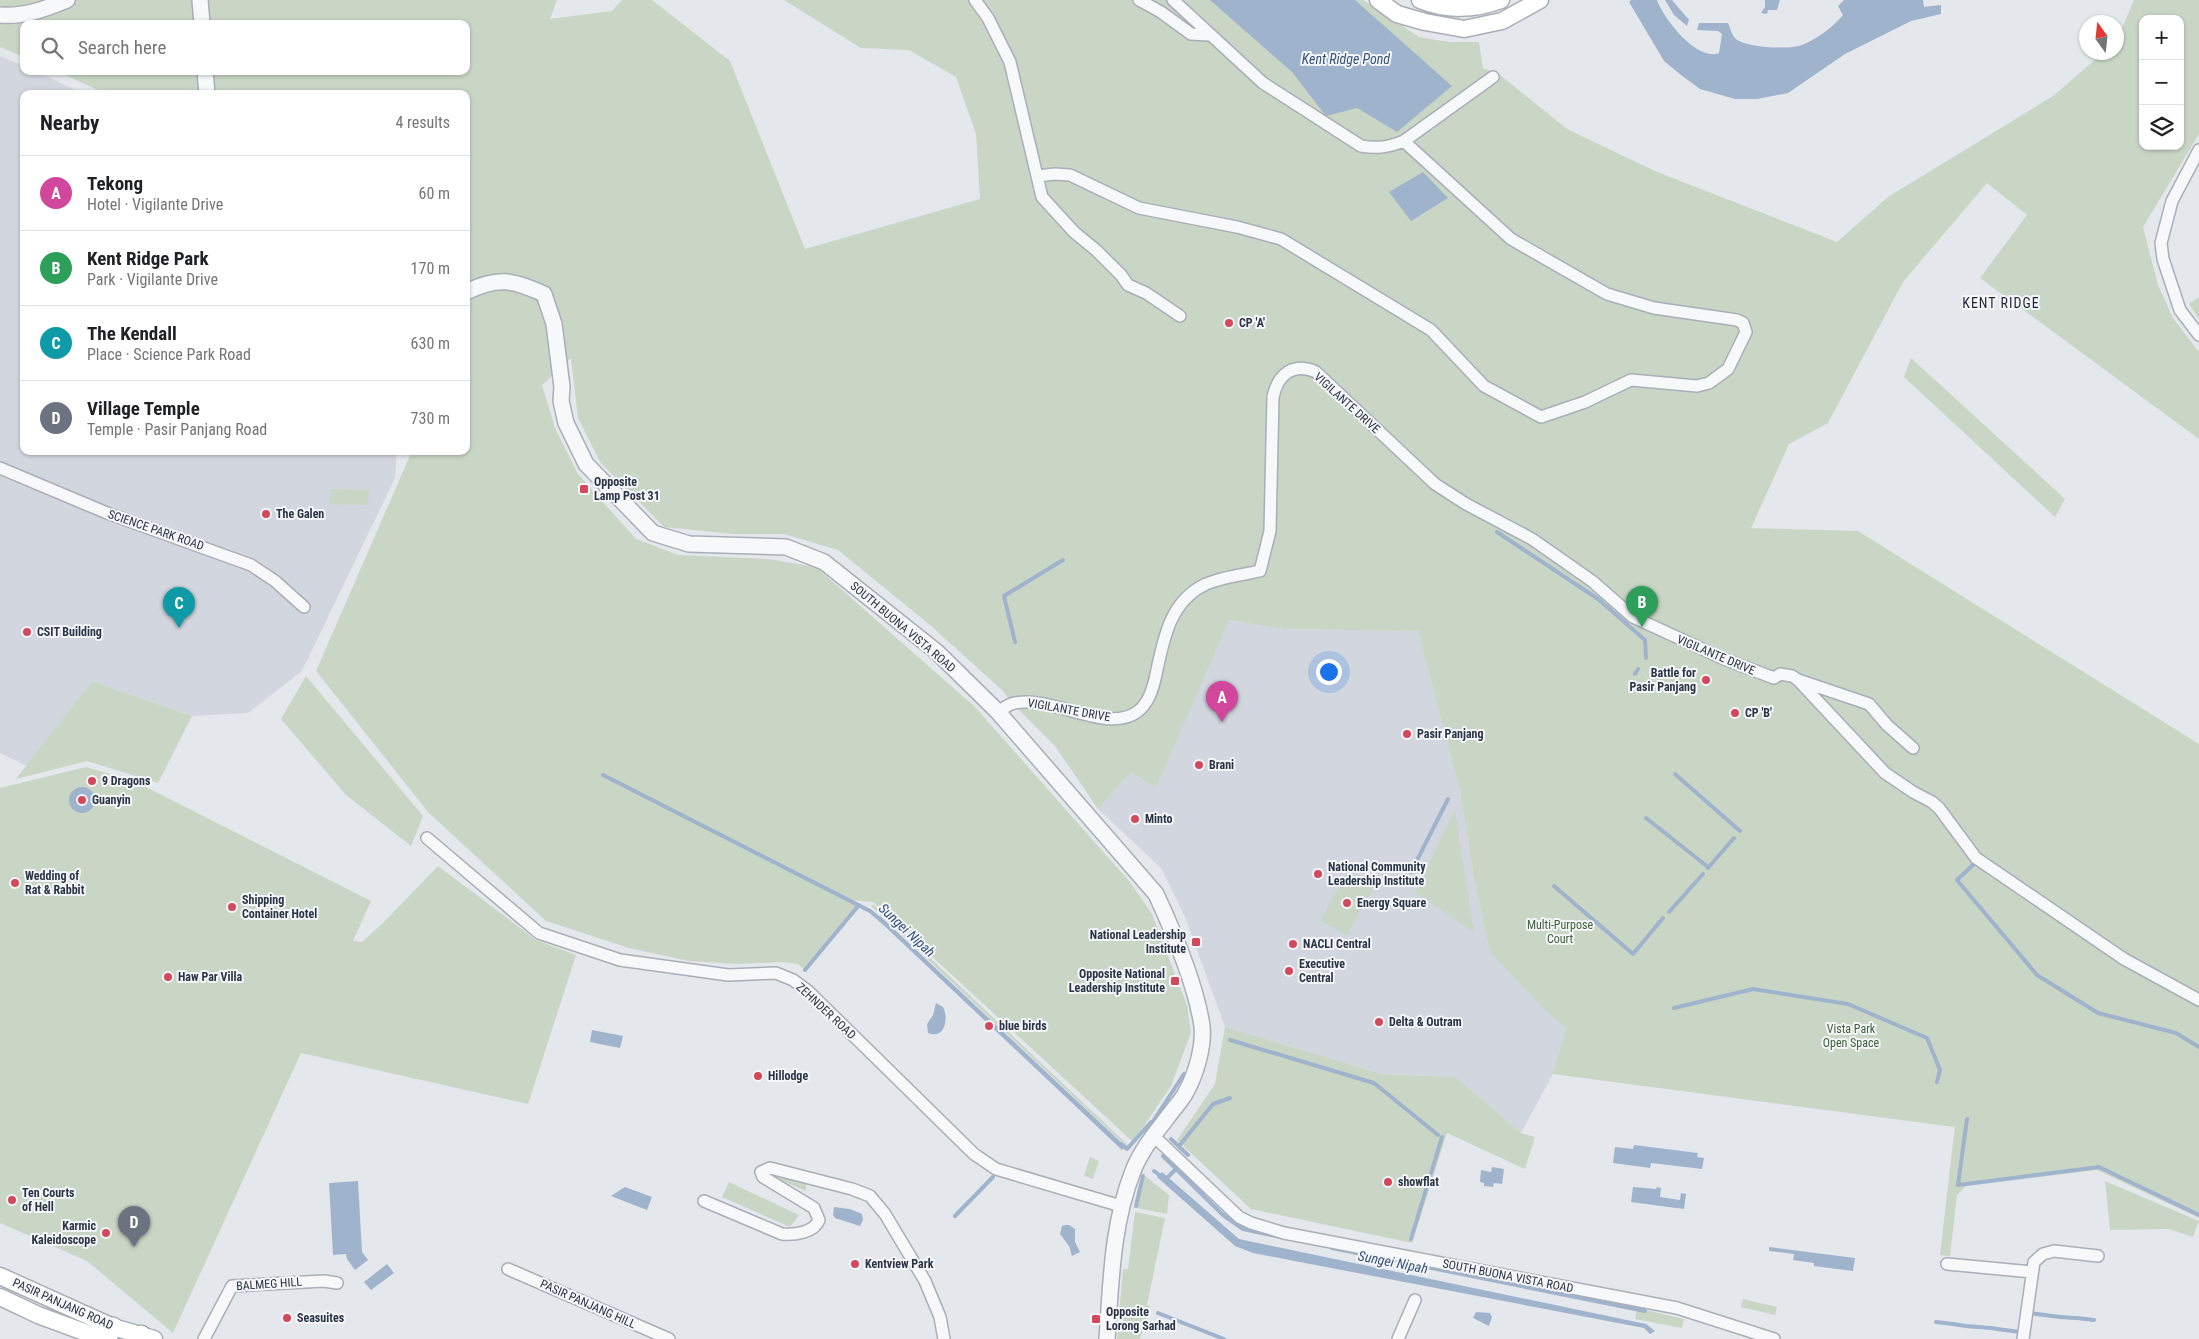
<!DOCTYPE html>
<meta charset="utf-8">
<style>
:root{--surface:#fff;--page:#f2f2f2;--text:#202124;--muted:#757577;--line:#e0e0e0;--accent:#d1495b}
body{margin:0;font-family:"Roboto Condensed",sans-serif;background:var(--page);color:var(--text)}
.controls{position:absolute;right:15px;top:15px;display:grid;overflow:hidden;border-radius:10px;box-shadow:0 1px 4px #0004}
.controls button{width:45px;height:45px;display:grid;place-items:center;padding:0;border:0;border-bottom:1px solid var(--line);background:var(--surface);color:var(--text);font:25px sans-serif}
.compass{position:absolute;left:2079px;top:15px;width:45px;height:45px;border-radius:50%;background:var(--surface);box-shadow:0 1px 4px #0004;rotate:345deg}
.you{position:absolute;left:1328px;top:671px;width:18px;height:18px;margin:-12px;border:4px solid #fff;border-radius:50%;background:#1a73e8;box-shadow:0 0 0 8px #1a73e833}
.badge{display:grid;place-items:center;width:32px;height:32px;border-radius:50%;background:var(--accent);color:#fff;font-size:16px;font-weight:700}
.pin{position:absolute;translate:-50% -41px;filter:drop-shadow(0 1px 2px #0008)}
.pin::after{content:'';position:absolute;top:26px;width:18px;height:15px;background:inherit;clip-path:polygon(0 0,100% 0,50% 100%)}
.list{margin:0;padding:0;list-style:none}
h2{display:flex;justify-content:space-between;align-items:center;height:65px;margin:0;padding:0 20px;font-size:21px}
h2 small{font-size:16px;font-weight:400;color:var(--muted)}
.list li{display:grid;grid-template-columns:32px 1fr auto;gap:15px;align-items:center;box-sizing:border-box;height:75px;padding:0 20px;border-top:1px solid var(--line)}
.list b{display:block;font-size:19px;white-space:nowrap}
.list p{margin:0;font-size:16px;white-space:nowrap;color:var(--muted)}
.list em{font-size:16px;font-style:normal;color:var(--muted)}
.icon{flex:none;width:28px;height:28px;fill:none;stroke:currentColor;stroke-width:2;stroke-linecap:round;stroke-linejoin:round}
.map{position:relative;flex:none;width:2199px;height:1339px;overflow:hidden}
.search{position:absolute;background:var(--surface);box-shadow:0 1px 4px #0004;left:20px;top:20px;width:450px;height:55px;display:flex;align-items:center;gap:12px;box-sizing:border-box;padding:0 18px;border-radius:10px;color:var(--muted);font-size:19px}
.panel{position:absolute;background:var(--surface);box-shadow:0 1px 4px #0004;left:20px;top:90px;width:450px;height:365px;border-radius:10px}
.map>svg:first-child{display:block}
</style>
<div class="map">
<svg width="2199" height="1339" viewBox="0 0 2199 1339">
<rect width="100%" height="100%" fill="#e4e7ec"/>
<path fill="#d2d6de" d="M0 56 24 66V71H35L84 94H24V451H397L395 478 302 671 248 713 192 716 92 681 27 766 0 753Z
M1228 620 1283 629 1418 631 1460 791 1474 879 1490 952 1566 1028 1553 1074 1521 1133 1455 1077 1382 1074 1225 1027 1185 917 1161 868 1098 809 1131 772 1156 788Z"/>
<path fill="#c9d6c5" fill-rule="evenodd" d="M0 0H557L550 19 612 11 622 0H652L730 61 805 249 980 199 976 134 956 77 909 50 861 48 784 0H1363L1419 37 1449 42H1479L1483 68 1500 75 1567 129 1657 172 1837 242 1888 197 2053 96 2103 53 2116 52 2117 40 2134 0H2199V134L2143 227 2158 285 2173 318 2199 352V439L1980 278 2027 215 1987 183 1903 282 1828 423 1789 444 1751 528 1858 531 2199 744V1218L2097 1170 1966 1186 1957 1195 1950 1256 1940 1255 1955 1125 1954 1127 1553 1074 1566 1028 1543 1008 1490 952 1474 879 1460 791 1418 631 1283 629 1229 620 1156 788 1131 772 1098 809 1055 746 1012 703 1003 691 930 625 838 550 784 534H733L664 527 600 462 578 418 571 358 542 385 555 428 578 474 636 539 678 555 768 559 816 567 975 707 1129 881 1152 914 1187 1005 1191 1033 1171 1086 1133 1142 873 902 847 900 857 905 856 909 805 970 798 964 783 962 739 964 689 961 629 948 546 921 429 813 316 671 412 451H466V94H107L56 71H466V24H24V57L0 47ZM2143 19H2180V146H2143Z
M2199 297V319L2189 304Z
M1911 358 2065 499 2055 517 1904 377Z
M331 489 369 490 368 505 330 504Z
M306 676 423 816 411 846 346 795 281 719Z
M92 681 192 716 158 783 87 761 16 779Z
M86 767 134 781 371 901 353 941 362 942 382 924 438 866 536 940 576 955 528 1104 301 1053 173 1333 87 1261 0 1223V788Z
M1455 810 1474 933 1415 892Z
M1348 870 1375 884 1347 935 1320 921Z
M873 904 1129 1146 1128 1148 871 906Z
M1225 1027 1382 1074 1455 1077 1521 1133 1535 1137 1525 1169 1447 1133 1412 1243 1251 1209 1177 1140 1215 1084Z
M1090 1157 1099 1161 1093 1179 1084 1176Z
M773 1173 806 1183V1191L767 1174Z
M1145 1176 1169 1195 1167 1214 1137 1208Z
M2105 1181 2199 1221 2193 1237 2169 1229 2110 1230Z
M729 1182 799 1215 790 1227 722 1197Z
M1135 1212 1165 1218 1147 1305 1150 1306 1140 1339H1117L1123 1269H1128Z
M1743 1299 1777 1307 1775 1315 1741 1307Z
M1637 1308 1684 1319 1682 1328 1635 1319Z"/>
<path fill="#9fb4cc" d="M1210 0H1355L1452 86 1397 132 1357 108 1326 116 1292 72Z
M1631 0H1657C1663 18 1697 62 1719 53L1722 34 1718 31 1697 30 1699 23H1728C1730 27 1731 33 1734 37 1742 48 1790 50 1802 45 1817 39 1833 27 1843 15L1838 6 1844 0H1923L1924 7 1941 5V14L1911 21 1845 54 1788 93 1757 99H1735L1700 89 1681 75 1664 61 1629 2Z
M1665 0H1672L1689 20 1687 26 1674 15Z
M1765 0H1780L1777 10H1768L1767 14 1761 13 1765 7Z
M1423 172 1448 198 1411 221 1389 192Z
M69 800a13 13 0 1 1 26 0a13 13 0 1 1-26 0Z
M880 916 1125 1146 1122 1150 877 919Z
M936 1003 943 1007C949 1018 945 1040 928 1033L927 1024 933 1015Z
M592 1030 623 1036 620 1048 590 1042Z
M1634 1145 1698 1153 1697 1157 1704 1158 1702 1169 1651 1163 1650 1168 1613 1163 1615 1147 1633 1149Z
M1492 1167 1504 1169 1502 1184 1494 1183 1493 1187 1484 1186V1183L1480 1182 1481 1170 1491 1172Z
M1162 1172 1239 1239 1646 1324 1655 1331 1650 1334 1644 1328 1253 1253 1235 1246 1157 1177Z
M358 1181 362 1252 368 1260 355 1270 347 1259 346 1254 333 1255 329 1183Z
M625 1187 652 1197 647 1210 611 1196Z
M1633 1187 1656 1189 1657 1187 1661 1188 1660 1197 1680 1200 1681 1193 1686 1194 1684 1209 1631 1202Z
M834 1207 850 1209 862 1214 863 1220 860 1226 835 1218 833 1215Z
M1065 1225H1069L1075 1229V1242L1080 1252 1072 1256 1069 1246 1060 1234 1062 1226Z
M1769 1247 1855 1258 1853 1271 1814 1266V1263L1793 1260 1794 1254 1769 1251Z
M387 1264 394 1273 371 1290 364 1282Z
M1476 1312 1490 1313 1492 1317 1489 1326 1473 1318Z"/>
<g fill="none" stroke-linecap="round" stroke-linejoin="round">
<path stroke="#9fb4cc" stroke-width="4" d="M1497 532 1598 599 1645 640 1646 658
M1015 642 1004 596 1063 560
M1635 674 1638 669
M1675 774 1740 831
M603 775 870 911 882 921
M1646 818 1708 867
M1974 860 1976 862 1957 880 2037 975 2098 1013 2176 1033 2199 1047
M1708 868 1734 838
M1411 872 1448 799
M1554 886 1633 954 1663 918
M1669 912 1703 874
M805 970 859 905
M1674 1008 1753 989 1848 1004 1927 1038 1940 1070 1937 1082
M1230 1040 1374 1083 1438 1135
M1967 1119 1958 1185 2099 1167 2199 1215
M1152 1123 1184 1074
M1171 1139 1188 1155
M1121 1144 1127 1149 1151 1122
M1179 1146 1213 1104 1230 1098
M1163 1156 1223 1215 1243 1229 1281 1237
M1154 1171 1162 1177
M1165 1180 1175 1170
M1136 1206 1143 1176
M955 1216 993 1177
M1411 1239 1442 1137
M1332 1248 1645 1311
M1158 1313 1224 1339
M2029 1313 2060 1317
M2061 1317 2075 1318
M2077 1318 2094 1320
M1936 1322 1953 1324
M1953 1324 1966 1326
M1966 1326 1978 1327
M1979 1327 1990 1328
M1991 1328 2004 1330
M2005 1330 2020 1332"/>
<g stroke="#a9aeb7" stroke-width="14">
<path id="minor" d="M975 0 988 18 1010 62 1042 197 1074 232 1097 251 1121 275 1128 285 1146 293 1180 316
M1139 0 1161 12 1191 34 1209 35
M1173 0 1263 83 1361 146C1377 149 1389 147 1404 141L1493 77
M2199 150 2172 201 2161 243 2163 259 2180 310 2199 335
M1037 176 1055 174 1070 175 1139 208 1237 227 1281 239 1431 330 1484 386 1541 417 1585 402 1631 380 1697 386 1709 383 1728 369 1746 332 1743 323 1737 320 1654 308 1607 294 1511 239 1408 145
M0 468 107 513 251 565 275 581 304 607
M1799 681 1885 773 1913 792 1932 802 1939 808 1976 858 2124 959 2199 1000
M998 712C1003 709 1008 704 1015 703 1051 695 1106 734 1137 712 1148 704 1152 691 1155 679 1163 643 1168 603 1204 585 1220 577 1242 575 1260 571L1270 531 1273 397C1278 374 1293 362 1316 372L1435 484 1466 504 1532 539 1592 581 1633 617 1724 659 1774 678 1780 674 1792 676 1798 680 1869 704 1887 725 1913 748
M427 838 539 933 620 960 728 975 776 973 793 980 808 991 974 1154 996 1169 1121 1206
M1152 1137 1160 1142 1239 1217 1251 1223 1284 1233 1677 1308 1774 1339
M704 1201 782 1234C794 1235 814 1233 819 1220L814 1208 763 1177 761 1172 770 1168 852 1189 870 1196 885 1214 925 1281 940 1317 944 1339
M1947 1264 2032 1272
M508 1269 669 1339
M204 1339 232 1286 324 1281 337 1283
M1398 1339 1415 1300
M2023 1339 2034 1262 2043 1254 2054 1251 2098 1256"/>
</g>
<g stroke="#a9aeb7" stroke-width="18">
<path id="tertiary" d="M200 0 202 24
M0 15C24 17 45 9 67 0
M205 71 207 94
M466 292C499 276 512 280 544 294L554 324 562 387 561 401 566 423 586 464 653 533 689 544 786 547 824 562 937 652 998 712 1156 894C1174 933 1196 984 1202 1026 1204 1047 1196 1074 1186 1092 1182 1100 1175 1107 1170 1114 1157 1131 1141 1150 1133 1171 1112 1224 1111 1282 1107 1339"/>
</g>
<g stroke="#a9aeb7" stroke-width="19">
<path id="secondary" d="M1378 0 1397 14 1425 22 1464 29 1502 21 1540 0
M1420 0C1446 11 1475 10 1501 0
M0 1276 113 1327 154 1339
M0 1297 38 1315 103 1339"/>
</g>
<g stroke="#8b94a3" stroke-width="21">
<path id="trunk" d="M106 1339 113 1327
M138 1339 141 1335"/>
</g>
<use href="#minor" stroke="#f7f8fa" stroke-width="11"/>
<use href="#tertiary" stroke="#f7f8fa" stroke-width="15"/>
<use href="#secondary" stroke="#fff" stroke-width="16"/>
<use href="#trunk" stroke="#fff" stroke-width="19"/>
</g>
<g fill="#d1495b" stroke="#f4f6f9" stroke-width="2">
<circle cx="1229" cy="323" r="5"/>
<rect x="579" y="484" width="10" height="10" rx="2.5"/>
<circle cx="266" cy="514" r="5"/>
<circle cx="27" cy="632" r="5"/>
<circle cx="1706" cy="680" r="5"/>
<circle cx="1735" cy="713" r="5"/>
<circle cx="1407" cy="734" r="5"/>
<circle cx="1199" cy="765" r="5"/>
<circle cx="92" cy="781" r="5"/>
<circle cx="82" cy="800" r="5"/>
<circle cx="1135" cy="819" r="5"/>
<circle cx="1318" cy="874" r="5"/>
<circle cx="15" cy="883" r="5"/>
<circle cx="1347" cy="903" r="5"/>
<circle cx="232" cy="907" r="5"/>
<rect x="1191" y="937" width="10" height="10" rx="2.5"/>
<circle cx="1293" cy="944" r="5"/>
<circle cx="1289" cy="971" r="5"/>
<circle cx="168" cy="977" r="5"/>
<rect x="1170" y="976" width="10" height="10" rx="2.5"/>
<circle cx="1379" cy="1022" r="5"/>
<circle cx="989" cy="1026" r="5"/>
<circle cx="758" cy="1076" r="5"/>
<circle cx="1388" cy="1182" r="5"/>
<circle cx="12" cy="1200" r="5"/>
<circle cx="106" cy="1233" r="5"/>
<circle cx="855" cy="1264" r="5"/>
<circle cx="287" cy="1318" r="5"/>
<rect x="1091" y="1314" width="10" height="10" rx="2.5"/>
</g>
<g text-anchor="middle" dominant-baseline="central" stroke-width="4" stroke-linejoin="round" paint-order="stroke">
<g font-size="12" font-weight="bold" fill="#2b3445" stroke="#f4f6f9" text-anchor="start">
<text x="1239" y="323">CP 'A'</text>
<text x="594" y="482">Opposite<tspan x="594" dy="14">Lamp Post 31</tspan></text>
<text x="276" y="514">The Galen</text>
<text x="37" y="632">CSIT Building</text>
<text x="1696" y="673" text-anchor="end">Battle for<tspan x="1696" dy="14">Pasir Panjang</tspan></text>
<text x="1745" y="713">CP 'B'</text>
<text x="1417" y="734">Pasir Panjang</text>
<text x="1209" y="765">Brani</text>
<text x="102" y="781">9 Dragons</text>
<text x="92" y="800">Guanyin</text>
<text x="1145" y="819">Minto</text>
<text x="1328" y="867">National Community<tspan x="1328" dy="14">Leadership Institute</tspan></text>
<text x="25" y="876">Wedding of<tspan x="25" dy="14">Rat &amp; Rabbit</tspan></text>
<text x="242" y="900">Shipping<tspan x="242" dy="14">Container Hotel</tspan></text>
<text x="1357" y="903">Energy Square</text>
<text x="1186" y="935" text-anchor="end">National Leadership<tspan x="1186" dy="14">Institute</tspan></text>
<text x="1303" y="944">NACLI Central</text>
<text x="1299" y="964">Executive<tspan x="1299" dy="14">Central</tspan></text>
<text x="1165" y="974" text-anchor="end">Opposite National<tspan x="1165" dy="14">Leadership Institute</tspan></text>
<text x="178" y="977">Haw Par Villa</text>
<text x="1389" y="1022">Delta &amp; Outram</text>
<text x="999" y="1026">blue birds</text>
<text x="768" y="1076">Hillodge</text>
<text x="1398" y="1182">showflat</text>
<text x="22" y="1193">Ten Courts<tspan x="22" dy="14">of Hell</tspan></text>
<text x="96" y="1226" text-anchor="end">Karmic<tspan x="96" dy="14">Kaleidoscope</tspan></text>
<text x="865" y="1264">Kentview Park</text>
<text x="1106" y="1312">Opposite<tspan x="1106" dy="14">Lorong Sarhad</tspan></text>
<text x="297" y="1318">Seasuites</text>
</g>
<g font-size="12" fill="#2b3445" stroke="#f4f6f9">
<text transform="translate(1347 403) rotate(42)">VIGILANTE DRIVE</text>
<text transform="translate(156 530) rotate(19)">SCIENCE PARK ROAD</text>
<text transform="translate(903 627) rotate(40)">SOUTH BUONA VISTA ROAD</text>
<text transform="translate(1716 655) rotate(23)">VIGILANTE DRIVE</text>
<text transform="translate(1069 710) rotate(10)">VIGILANTE DRIVE</text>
<text transform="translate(826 1011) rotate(43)">ZEHNDER ROAD</text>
<text transform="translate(1508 1276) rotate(11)">SOUTH BUONA VISTA ROAD</text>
<text transform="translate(269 1284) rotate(-4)">BALMEG HILL</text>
<text transform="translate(63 1304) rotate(24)">PASIR PANJANG ROAD</text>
<text transform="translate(588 1304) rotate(24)">PASIR PANJANG HILL</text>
</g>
<g font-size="12" fill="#3f6138" stroke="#f4f6f9">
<text x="1560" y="925">Multi-Purpose<tspan x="1560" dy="14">Court</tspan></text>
<text x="1851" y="1029">Vista Park<tspan x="1851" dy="14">Open Space</tspan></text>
</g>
<g font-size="14" font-style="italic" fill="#34527a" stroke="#f4f6f9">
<text x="1346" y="59">Kent Ridge Pond</text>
<text transform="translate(907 930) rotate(43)">Sungei Nipah</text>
<text transform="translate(1393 1262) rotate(11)">Sungei Nipah</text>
</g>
<g font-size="14" letter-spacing="1" fill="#1d2536" stroke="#f4f6f9">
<text x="2001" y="303">KENT RIDGE</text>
</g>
</g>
</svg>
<div class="controls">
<button>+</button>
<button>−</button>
<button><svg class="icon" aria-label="layers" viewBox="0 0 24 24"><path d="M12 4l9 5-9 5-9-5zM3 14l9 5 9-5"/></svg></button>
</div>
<svg class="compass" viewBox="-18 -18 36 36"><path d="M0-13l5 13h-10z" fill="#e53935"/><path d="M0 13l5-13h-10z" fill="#757577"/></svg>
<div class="you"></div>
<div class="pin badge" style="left:1222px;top:722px;background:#d1479c">A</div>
<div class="pin badge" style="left:1642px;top:627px;background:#2e9e5b">B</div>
<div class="pin badge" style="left:179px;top:628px;background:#0f9aa8">C</div>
<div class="pin badge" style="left:134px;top:1247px;background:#6b7280">D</div>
<div class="search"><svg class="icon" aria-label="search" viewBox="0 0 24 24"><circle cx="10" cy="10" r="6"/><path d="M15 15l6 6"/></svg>Search here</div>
<section class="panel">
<h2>Nearby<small>4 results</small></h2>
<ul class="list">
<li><span class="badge" style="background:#d1479c">A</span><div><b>Tekong</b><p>Hotel · Vigilante Drive</p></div><em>60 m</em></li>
<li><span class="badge" style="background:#2e9e5b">B</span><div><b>Kent Ridge Park</b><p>Park · Vigilante Drive</p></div><em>170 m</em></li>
<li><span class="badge" style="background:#0f9aa8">C</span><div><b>The Kendall</b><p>Place · Science Park Road</p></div><em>630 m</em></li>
<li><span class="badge" style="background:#6b7280">D</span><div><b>Village Temple</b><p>Temple · Pasir Panjang Road</p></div><em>730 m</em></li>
</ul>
</section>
</div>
